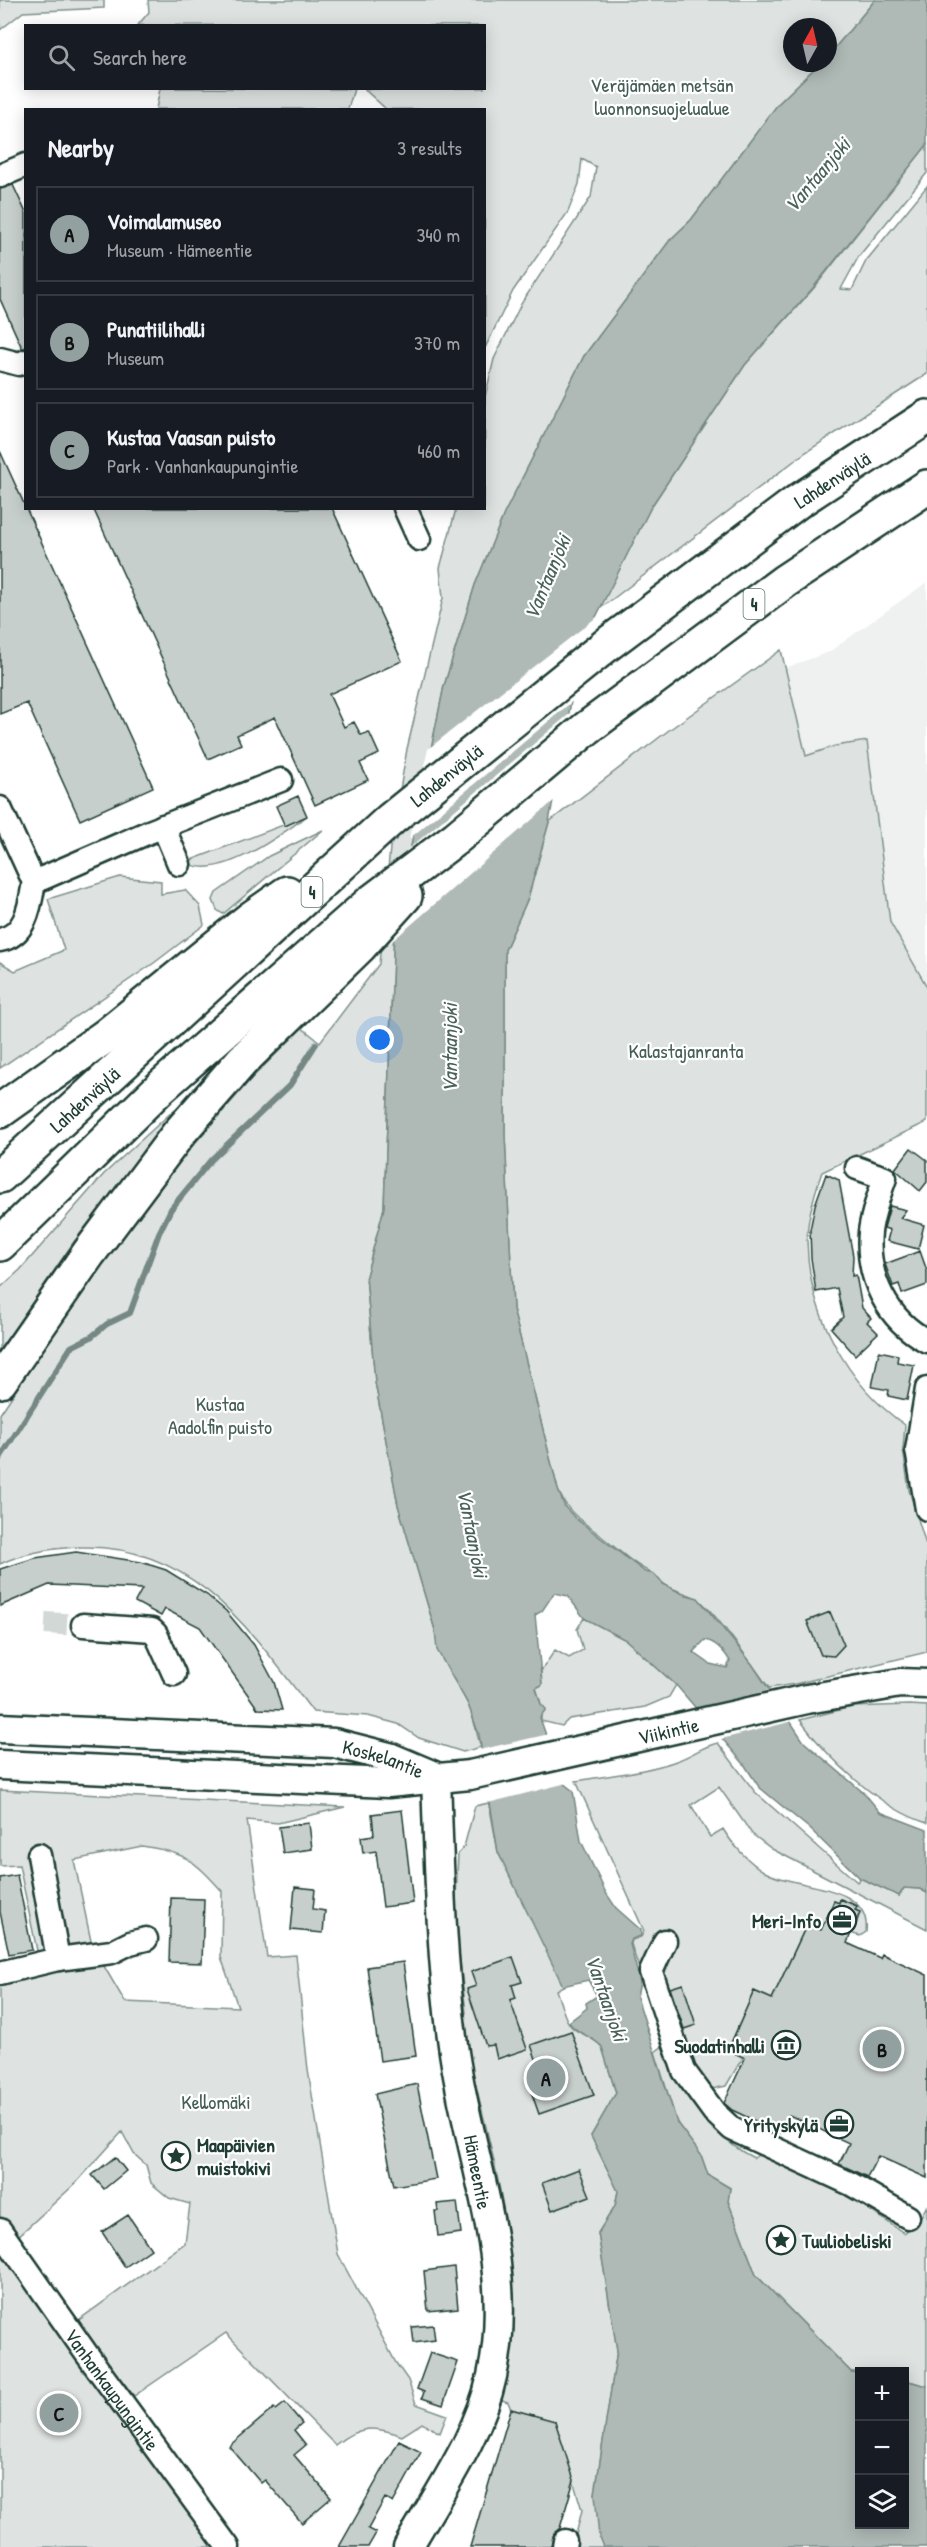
<!DOCTYPE html>
<meta charset="utf-8">
<style>
:root{--surface:#171b24;--page:#20242c;--text:#f1f3f6;--muted:#9ea1a6;--line:#363941;--accent:#92a19f}
body{margin:0;font-family:"Patrick Hand",sans-serif;background:var(--page);color:var(--text)}
.controls{position:absolute;right:18px;bottom:18px;display:grid;overflow:hidden;border-radius:0px;box-shadow:0 3px 15px #0003}
.controls button{width:54px;height:54px;display:grid;place-items:center;padding:0;border:0;border-bottom:2px solid var(--line);background:var(--surface);color:var(--text);font:30px sans-serif}
.compass{position:absolute;left:783px;top:18px;width:54px;height:54px;border-radius:50%;background:var(--surface);box-shadow:0 3px 15px #0003;rotate:8deg}
.you{position:absolute;left:380px;top:1040px;width:21px;height:21px;margin:-15px;border:4px solid #fff;border-radius:50%;background:#1a73e8;box-shadow:0 0 0 9px #1a73e833}
.badge{display:grid;place-items:center;width:39px;height:39px;border-radius:50%;background:var(--accent);color:#111;font-size:20px;font-weight:700}
.pin{position:absolute;translate:-50% -50%;border:3px solid #fff;box-shadow:0 2px 6px #0006}
.list{margin:0;padding:0;list-style:none}
h2{display:flex;justify-content:space-between;align-items:center;height:78px;margin:0;padding:0 24px;font-size:26px}
h2 small{font-size:20px;font-weight:400;color:var(--muted)}
.list li{display:grid;grid-template-columns:39px 1fr auto;gap:18px;align-items:center;box-sizing:border-box;height:96px;margin:0 12px 12px;padding:0 12px;border:2px solid var(--line);border-radius:0px}
.list b{display:block;font-size:22px;white-space:nowrap}
.list p{margin:0;font-size:20px;white-space:nowrap;color:var(--muted)}
.list em{font-size:20px;font-style:normal;color:var(--muted)}
.icon{flex:none;width:33px;height:33px;fill:none;stroke:currentColor;stroke-width:2;stroke-linecap:round;stroke-linejoin:round}
.map{position:relative;flex:none;width:927px;height:2547px;overflow:hidden}
.search{position:absolute;background:var(--surface);box-shadow:0 3px 15px #0003;left:24px;top:24px;width:462px;height:66px;display:flex;align-items:center;gap:15px;box-sizing:border-box;padding:0 21px;border-radius:0px;color:var(--muted);font-size:22px}
.panel{position:absolute;background:var(--surface);box-shadow:0 3px 15px #0003;left:24px;top:108px;width:462px;height:402px;border-radius:0px}
.map>svg:first-child{display:block}
</style>
<div class="map">
<svg width="927" height="2547" viewBox="0 0 927 2547">
<rect width="100%" height="100%" fill="#fff"/>
<filter id="ink" filterUnits="userSpaceOnUse"><feTurbulence type="fractalNoise" baseFrequency=".0167" numOctaves="2"/><feDisplacementMap in="SourceGraphic" scale="12" xChannelSelector="R" yChannelSelector="G"/><feConvolveMatrix kernelMatrix="1 2 1 2 8 2 1 2 1" color-interpolation-filters="sRGB"/></filter>
<g filter="url(#ink)">
<path fill="#eef1f0" d="M927 582V1058L806 757 785 668 829 652Z"/>
<path fill="#dee3e2" stroke="#7e908b" stroke-width="1.5" fill-rule="evenodd" d="M0 0H104V8L23 12 0 30Z
M148 0H875L828 56V27H792V63H820L778 104 691 220 670 240 584 356 504 514 475 585 444 686 394 929 384 1208 366 1276 375 1382 398 1505 435 1630C438 1664 456 1678 469 1707 475 1720 476 1734 481 1747L463 1752 419 1738 398 1724 368 1716 313 1712C252 1632 193 1543 80 1547 53 1548 25 1552 0 1564V1414L99 1266 174 1167 252 1078 302 1028 320 1042 379 964 390 848 407 749 443 598 440 568 456 509 484 508 485 397 494 359 521 304 591 197 596 167 582 159 579 184 568 212 513 291 485 348 484 110 386 109 364 89 484 88V26L138 25 149 12Z
M160 89V88L354 89 348 109H156Z
M927 145V173L859 256 841 289 852 290 866 261 927 186V374L806 452 597 611 651 507 745 365 814 288Z
M781 650 806 756 835 746 867 741 890 922 927 987V1122L822 1172C815 1192 807 1218 807 1240 808 1311 846 1384 905 1425L903 1449 909 1490 927 1548V1652L795 1684 769 1688C758 1672 710 1605 696 1598 687 1593 676 1591 667 1586 661 1583 658 1576 653 1574 631 1563 620 1551 601 1536 581 1520 569 1515 558 1490L513 1309 505 1134V950L528 898 549 822 669 730Z
M307 816C281 835 216 883 186 862Z
M323 830 223 914 217 910 213 900 216 893 269 856Z
M120 877 161 881V894L185 890 200 906 204 925 154 963 0 1068V962L15 971 64 950 48 899Z
M181 1106 73 1243 0 1350V1288L20 1270 104 1174 175 1109Z
M584 1618 626 1640 676 1685 669 1697 645 1707 569 1719 562 1726 541 1721V1704L536 1688 542 1684 541 1671 555 1650 569 1658 583 1650 577 1629Z
M909 1705 927 1706V1823C879 1808 829 1759 800 1720L851 1707Z
M718 1743 755 1792 857 1882 860 1878 899 1896 904 1888 920 1889 927 1893V1929L772 1849 752 1834 719 1787 691 1805 710 1837 723 1829C732 1844 749 1863 765 1872 793 1889 872 1882 866 1932L860 1936 853 1934 860 1913 856 1910 857 1906 841 1899 839 1903 834 1901 827 1917V1934L807 1924 772 1999 754 1991 728 2050 743 2057 726 2086 707 2090 682 2087C702 2115 722 2143 754 2158L761 2153 831 2184 904 2233 919 2221 927 2205V2386L905 2380 904 2372H851L756 2275 728 2201 730 2188 708 2175 701 2155 677 2123 655 2052 664 2045 631 1944 632 1940 641 1937 644 1931 576 1781C610 1775 647 1772 679 1760 693 1755 703 1746 718 1743Z
M0 1790 345 1807 278 1823 247 1820 267 1957 296 1955 308 2070 338 2254 396 2363 408 2380 416 2404 447 2415 440 2433 422 2423 402 2436C374 2425 358 2426 335 2445L226 2333 134 2396 76 2322 185 2243 190 2204 169 2198 151 2183 146 2165 134 2154 122 2132 77 2182 15 2239 0 2218V1969L39 1960 19 1865 0 1866ZM142 1846C185 1852 194 1860 222 1891L221 1957 238 2007 125 2002 92 1946 74 1860Z
M489 1803 498 1852 560 1976 563 1986 556 1990C560 2000 565 2023 574 2029 584 2035 594 2038 602 2047L616 2093 591 2136 618 2191 615 2206 598 2233 617 2350 595 2494 603 2547H573L582 2510 555 2421 511 2409 508 2402 499 2399C538 2282 484 2131 459 2015L466 2013 455 1918 458 1854 464 1847 475 1806Z
M0 2249 220 2547H0Z"/>
<path fill="#afbab7" stroke="#758883" stroke-width="1.5" fill-rule="evenodd" d="M875 0H927V145L813 288 745 365 651 507 581 647 549 822 528 898 505 950V1134L513 1309 558 1490 565 1507 575 1518 645 1572 654 1574 663 1584 683 1594 698 1598 752 1664 804 1742 865 1794 880 1812 927 1830V1893L920 1889 904 1888 899 1896 860 1878 810 1829 759 1787 744 1764 676 1685 626 1640 584 1618 568 1596 554 1593 542 1611 535 1615 542 1685 536 1688 541 1704 546 1709 540 1717 541 1721 563 1783 573 1791 581 1841 606 1893 616 1908 641 1930V1936L632 1939 630 1944 640 1982 637 1997 677 2123 701 2155 708 2175 730 2188 728 2201 756 2275 851 2372 859 2373 860 2524H904L905 2380 927 2386V2547H603L599 2537 595 2494 617 2350 598 2233 615 2206 618 2191 591 2136 616 2093 602 2047C593 2036 575 2033 569 2022L587 2008 586 2003 597 1996 588 1980 563 1986 498 1852 479 1735 468 1704 437 1650 435 1630 398 1505 375 1382 366 1276 384 1208 394 929 444 686 475 585 504 514 584 356 670 240 691 220 778 104 820 63H828V56ZM705 1640C716 1642 724 1651 730 1661L727 1668 710 1664 693 1652Z"/>
<path fill="#fff" d="M598 616 584 648 575 699 409 839 428 749Z
M573 711 556 799 390 943 406 851Z
M773 1689 794 1721 717 1740 692 1709Z
M549 1734 567 1783 488 1803 479 1750Z"/>
<g fill="none" stroke-linecap="round" stroke-linejoin="round">
<path stroke="#758883" stroke-width="6" d="M0 1458 71 1347 91 1337 107 1324 130 1313 159 1233 171 1209 211 1160 290 1085 316 1044"/>
</g>
<path fill="#c7cfcc" stroke="#1f3d34" stroke-width="1.5" d="M13 185 26 213V348H22L0 299V189Z
M0 451 153 787 80 820 27 703 0 714Z
M93 508H332L402 661 329 694 344 727 354 722 361 735 369 732 379 754 360 763 368 780 315 805 275 717 237 735 241 744 208 759Z
M298 796 307 816 285 826 276 806Z
M911 1148 927 1160V1182L920 1191 895 1169Z
M826 1174 839 1180 853 1256 852 1276 856 1275 862 1308 871 1318 867 1322 878 1333 855 1355 831 1328 843 1317 837 1288 816 1292 811 1258 810 1230 815 1205Z
M890 1206 906 1210 900 1218 924 1225 918 1249 887 1241 890 1230 884 1228Z
M920 1251 927 1271V1285L902 1294 899 1284 893 1286 885 1264Z
M879 1351 898 1355 897 1362 914 1365 907 1400 888 1396 889 1390 872 1387Z
M76 1552 141 1562 166 1570 207 1595 226 1611 254 1645 274 1682 282 1710 258 1709 200 1627 165 1609 161 1616 135 1602 142 1589 49 1585 0 1606V1569L35 1558Z
M830 1612 844 1645 834 1656 821 1655 807 1621Z
M402 1810 413 1903 383 1907 376 1851 363 1853 361 1837 374 1835 372 1814Z
M309 1823 312 1849 283 1853 279 1827Z
M17 1875 32 1950 9 1954 0 1912V1878Z
M295 1887 315 1889 313 1909 325 1911 323 1933 291 1930Z
M171 1898 204 1899 202 1963 169 1962Z
M840 1899 857 1906 855 1910 860 1912 847 1943 880 1958 882 1954 927 1975V2178L878 2156 867 2177 839 2164 849 2143 789 2115 781 2133 732 2110 724 2103 745 2058 728 2050 754 1991 772 1999 807 1924 821 1930 834 1901 839 1903Z
M513 1957 522 1982 512 1985 516 1998 510 2000 527 2049 497 2059 494 2045 486 2046 467 1989 476 1986 471 1972Z
M403 1962 416 2056 380 2061 367 1967Z
M683 1984 696 2025 684 2029 670 1988Z
M571 2031 594 2095 539 2114 532 2094 547 2089 531 2045Z
M417 2084 436 2179 394 2186 375 2094Z
M115 2157 126 2171 104 2189 92 2175Z
M579 2169 590 2196 552 2210 542 2183Z
M457 2202 461 2233 438 2236 435 2211H438L437 2204Z
M128 2215 151 2249 125 2267 102 2232Z
M454 2267 458 2308 428 2311 424 2271Z
M433 2325 435 2340 414 2343 412 2327Z
M430 2353 458 2362 443 2405 422 2398 424 2392 417 2389Z
M285 2403 302 2423 294 2430 306 2445 294 2455 331 2498 302 2523 265 2480 261 2483 229 2446 274 2408 276 2410Z
M511 2409 555 2421 574 2480 560 2528 554 2533 551 2547H470Z
M399 2441 421 2452 393 2503 385 2498 368 2529 376 2533 368 2547H339Z"/>
<g fill="none" stroke-linecap="round" stroke-linejoin="round">
<path stroke="#d2d8d6" stroke-width="22" stroke-dasharray="22 11" stroke-linecap="butt" d="M45 1623 83 1625"/>
<g stroke="#1f3d34" stroke-width="27">
<g id="minor">
<path d="M0 176 26 165"/>
<path d="M0 359 19 364 26 361"/>
<path d="M405 508 419 539"/>
<path d="M0 808 34 882 149 832 281 780"/>
<path d="M163 826 179 864"/>
<path d="M0 940C27 935 30 904 34 882"/>
<path d="M857 1168 885 1178C879 1195 872 1214 870 1232 866 1277 887 1320 927 1341"/>
<path d="M927 1389 917 1450 927 1509"/>
<path d="M83 1625 152 1630 156 1634 174 1674"/>
<path d="M39 1855 58 1959"/>
<path d="M665 1941 651 1972 684 2071 714 2112 732 2129 851 2184 908 2217"/>
<path d="M0 1973 58 1959 112 1952 130 1943 146 1939"/>
<path id="s1" d="M0 2230 86 2353 228 2547"/>
<path d="M564 2547 565 2541"/>
</g>
</g>
<g stroke="#1f3d34" stroke-width="33">
<g id="major">
<path id="s2" d="M0 1728 334 1743 389 1757 434 1776"/>
<path id="s3" d="M0 1765 388 1783 470 1775 807 1699 900 1683 927 1684"/>
<path d="M408 2547C438 2493 479 2437 492 2376 517 2265 467 2153 453 2045 441 1956 439 1866 436 1777"/>
</g>
</g>
<g stroke="#1f3d34" stroke-width="38">
<g id="highway">
<path d="M0 1111 107 1035 250 919 287 893"/>
<path id="s4" d="M0 1176 391 819 609 643 797 502 927 417"/>
<path d="M0 1244 162 1086 370 903 456 838 587 728 785 581 927 487"/>
<path d="M0 1381 89 1253 179 1133 242 1061 359 947 405 896"/>
</g>
</g>
<use href="#minor" stroke="#fff" stroke-width="22"/>
<use href="#major" stroke="#fff" stroke-width="28"/>
<use href="#highway" stroke="#fff" stroke-width="33"/>
</g>
</g>
<defs>
<g id="office-ring" transform="scale(1.5)"><circle r="9.5" fill="#fff" stroke="#1f3d34" stroke-width="1.5"/><path d="M-6-3h4V-5.5h4V-3h4V5H-6ZM-1-4.5V-3h2v-1.5ZM-6 0V1H6V0Z" fill="#1f3d34"/></g>
<g id="museum-ring" transform="scale(1.5)"><circle r="9.5" fill="#fff" stroke="#1f3d34" stroke-width="1.5"/><path d="M0-6L6-3V-2H-6V-3ZM-5-1h2V3h-2ZM-1-1h2V3h-2ZM3-1h2V3H3ZM-6 4H6V6H-6Z" fill="#1f3d34"/></g>
<g id="sight-ring" transform="scale(1.5)"><circle r="9.5" fill="#fff" stroke="#1f3d34" stroke-width="1.5"/><path d="M0-6L1.8-2.2L6-1.7L2.9 1.2L3.7 5.4L0 3.3L-3.7 5.4L-2.9 1.2L-6-1.7L-1.8-2.2Z" fill="#1f3d34"/></g>
</defs>
<g fill-rule="evenodd">
<use href="#office-ring" x="842" y="1920"/>
<use href="#museum-ring" x="786" y="2045"/>
<use href="#office-ring" x="839" y="2124"/>
<use href="#sight-ring" x="176" y="2156"/>
<use href="#sight-ring" x="781" y="2240"/>
</g>
<g text-anchor="middle" dominant-baseline="central" stroke-width="4.5" stroke-linejoin="round" paint-order="stroke">
<g fill="#fff" stroke="#627771" stroke-width="1.5">
<rect x="743.5" y="589" width="21" height="30" rx="4.5"/>
<rect x="301.5" y="877" width="21" height="30" rx="4.5"/>
</g>
<g font-size="18" font-weight="bold" fill="#1f3d34">
<text x="754" y="604">4</text>
<text x="312" y="892">4</text>
</g>
<g font-size="20" fill="#455e57" stroke="#fff">
<text x="662" y="84">Veräjämäen metsän<tspan x="662" dy="23">luonnonsuojelualue</tspan></text>
<text x="686" y="1050">Kalastajanranta</text>
<text x="220" y="1403">Kustaa<tspan x="220" dy="23">Aadolfin puisto</tspan></text>
<text x="216" y="2101">Kellomäki</text>
</g>
<g font-size="20" fill="#1f3d34" stroke="#fff">
<text stroke="none"><textPath href="#s4" startOffset="1086">Lahdenväylä</textPath></text>
<text stroke="none"><textPath href="#s4" startOffset="600">Lahdenväylä</textPath></text>
<text stroke="none"><textPath href="#s4" startOffset="114">Lahdenväylä</textPath></text>
<text stroke="none"><textPath href="#s3" startOffset="674">Viikintie</textPath></text>
<text stroke="none"><textPath href="#s2" startOffset="386">Koskelantie</textPath></text>
<text transform="translate(478 2172) rotate(79)">Hämeentie</text>
<text stroke="none"><textPath href="#s1" startOffset="195">Vanhankaupungintie</textPath></text>
</g>
<g font-size="20" font-weight="bold" fill="#1f3d34" stroke="#fff" text-anchor="end">
<text x="821" y="1920">Meri-Info</text>
<text x="765" y="2045">Suodatinhalli</text>
<text x="818" y="2124">Yrityskylä</text>
<text x="197" y="2144" text-anchor="start">Maapäivien<tspan x="197" dy="23">muistokivi</tspan></text>
<text x="802" y="2240" text-anchor="start">Tuuliobeliski</text>
</g>
<g font-size="21" font-style="italic" fill="#4a625b" stroke="#fff">
<text transform="translate(817 175) rotate(-50)">Vantaanjoki</text>
<text transform="translate(547 577) rotate(-67)">Vantaanjoki</text>
<text transform="translate(449 1048) rotate(-90)">Vantaanjoki</text>
<text transform="translate(473 1533) rotate(79)">Vantaanjoki</text>
<text transform="translate(607 1998) rotate(71)">Vantaanjoki</text>
</g>
</g>
</svg>
<div class="controls">
<button>+</button>
<button>−</button>
<button><svg class="icon" aria-label="layers" viewBox="0 0 24 24"><path d="M12 4l9 5-9 5-9-5zM3 14l9 5 9-5"/></svg></button>
</div>
<svg class="compass" viewBox="-18 -18 36 36"><path d="M0-13l5 13h-10z" fill="#e53935"/><path d="M0 13l5-13h-10z" fill="#9ea1a6"/></svg>
<div class="you"></div>
<div class="pin badge" style="left:546px;top:2078px">A</div>
<div class="pin badge" style="left:882px;top:2049px">B</div>
<div class="pin badge" style="left:59px;top:2413px">C</div>
<div class="search"><svg class="icon" aria-label="search" viewBox="0 0 24 24"><circle cx="10" cy="10" r="6"/><path d="M15 15l6 6"/></svg>Search here</div>
<section class="panel">
<h2>Nearby<small>3 results</small></h2>
<ul class="list">
<li><span class="badge">A</span><div><b>Voimalamuseo</b><p>Museum · Hämeentie</p></div><em>340 m</em></li>
<li><span class="badge">B</span><div><b>Punatiilihalli</b><p>Museum</p></div><em>370 m</em></li>
<li><span class="badge">C</span><div><b>Kustaa Vaasan puisto</b><p>Park · Vanhankaupungintie</p></div><em>460 m</em></li>
</ul>
</section>
</div>
